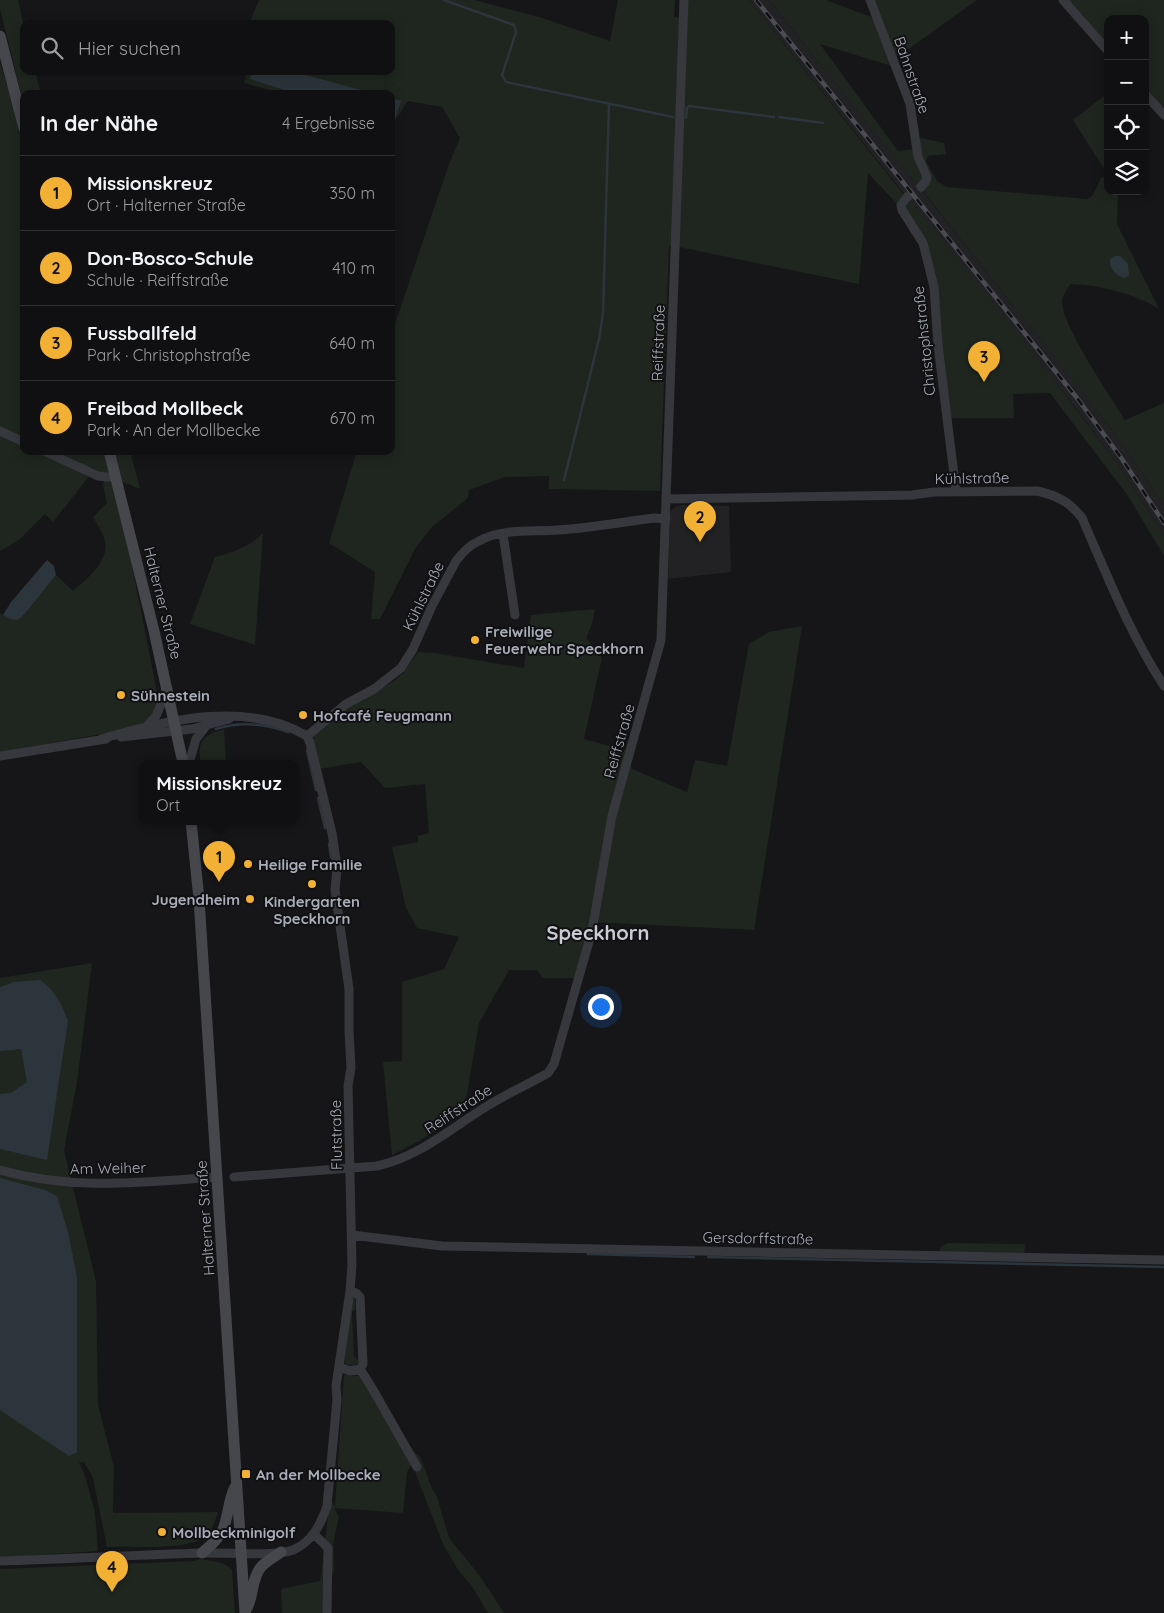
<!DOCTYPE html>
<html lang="de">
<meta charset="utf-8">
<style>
:root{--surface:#101012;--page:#1e1e20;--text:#f1f3f6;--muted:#9c9d9f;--line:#303032;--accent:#f2b134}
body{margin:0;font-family:Quicksand,sans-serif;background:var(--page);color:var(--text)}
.controls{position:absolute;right:15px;top:15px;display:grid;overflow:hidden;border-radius:10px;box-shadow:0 2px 12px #0003}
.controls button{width:45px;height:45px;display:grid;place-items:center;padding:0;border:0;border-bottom:1px solid var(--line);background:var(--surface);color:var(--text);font:25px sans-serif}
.you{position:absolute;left:600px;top:1006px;width:18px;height:18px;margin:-12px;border:4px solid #fff;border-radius:50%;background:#1a73e8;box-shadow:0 0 0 8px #1a73e833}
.badge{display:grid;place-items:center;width:32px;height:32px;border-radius:50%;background:var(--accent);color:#111;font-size:16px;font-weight:700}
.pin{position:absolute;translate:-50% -41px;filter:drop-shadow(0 1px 2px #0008)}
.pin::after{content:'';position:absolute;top:26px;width:18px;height:15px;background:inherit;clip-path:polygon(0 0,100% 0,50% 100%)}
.popup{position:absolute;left:139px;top:760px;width:160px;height:65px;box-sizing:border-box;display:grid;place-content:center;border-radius:10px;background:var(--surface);filter:drop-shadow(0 1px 4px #0005);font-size:16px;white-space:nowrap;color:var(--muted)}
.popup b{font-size:19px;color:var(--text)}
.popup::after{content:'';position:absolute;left:50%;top:100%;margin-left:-10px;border:10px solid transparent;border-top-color:var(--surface)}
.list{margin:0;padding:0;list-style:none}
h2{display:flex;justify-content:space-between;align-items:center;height:65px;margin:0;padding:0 20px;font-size:21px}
h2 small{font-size:16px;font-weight:400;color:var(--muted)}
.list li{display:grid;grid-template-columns:32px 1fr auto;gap:15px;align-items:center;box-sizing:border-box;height:75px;padding:0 20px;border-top:1px solid var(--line)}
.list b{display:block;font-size:19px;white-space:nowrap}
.list p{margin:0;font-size:16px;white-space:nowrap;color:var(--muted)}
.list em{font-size:16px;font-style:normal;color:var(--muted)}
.icon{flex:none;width:28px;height:28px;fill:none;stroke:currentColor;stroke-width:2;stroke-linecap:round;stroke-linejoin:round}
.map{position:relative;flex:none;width:1164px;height:1613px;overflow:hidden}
.search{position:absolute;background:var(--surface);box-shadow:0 2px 12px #0003;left:20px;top:20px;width:375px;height:55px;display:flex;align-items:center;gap:12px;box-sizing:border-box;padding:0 18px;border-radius:10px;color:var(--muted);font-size:19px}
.panel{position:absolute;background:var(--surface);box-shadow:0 2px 12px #0003;left:20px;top:90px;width:375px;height:365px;border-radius:10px}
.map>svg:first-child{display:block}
</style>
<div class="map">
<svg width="1164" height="1613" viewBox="0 0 1164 1613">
<rect width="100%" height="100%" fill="#161618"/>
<path fill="#222225" d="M749 0H769L1084 393 1107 423 1164 505V536L1117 463 1071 402Z
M682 505 729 506 731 572 668 579 670 512 675 507Z"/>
<path fill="#1e261f" d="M0 0H18L24 27V71H35L41 94H24V105L0 9Z
M259 0H475L542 18 610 41 618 0H675L674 17 687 18 688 0H749L904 195 899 206 868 173 859 284 669 245 660 491 549 489V476L505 477 469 490 468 498 433 526 416 547 380 619H371L375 572 329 543 357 451H391V336L449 164 460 138 442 107 408 101 394 122H391V94H285L244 83 247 71H391V24H249Z
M769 0H826L874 18 895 67 820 44 898 151 915 149 923 170V180L917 185Z
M872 0H977L896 58Z
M1062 0H1164V114L1145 93V19H1108V51Z
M0 63 14 108 24 153V440L0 429Z
M1108 93V175L1073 120Z
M917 137 944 143 946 154 928 156 926 161 937 181 947 187 1088 199 1093 195 1101 178 1108 176V191H1118L1117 224 1159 309C1133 293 1100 285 1070 284 1068 289 1062 296 1062 301 1062 326 1111 397 1125 420L1164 403V505L1107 423 921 189 925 185Z
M909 199 1020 336 1117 463 1164 536V556L1128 496 1050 393 1013 394 1014 418H949L931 270 903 209Z
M0 433 24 444V451H40L91 474 53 522 45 514 19 540 0 551Z
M50 451H130L140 489Z
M104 480 116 485 158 697C158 718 142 725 124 730L0 752V613L10 619 28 610 56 575 73 591C86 579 109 562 105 542 104 533 97 525 93 517L107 503 103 486Z
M263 533 255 645 190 624 215 557C234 552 249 547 263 533Z
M595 609 592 624 586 638 602 658 584 739 625 750 632 769 687 792 695 760 727 766 749 644 769 632 802 626 754 930 591 922 575 978H543L537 970H509L479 1023 464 1112 419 1141 392 1155 383 1062 402 1061V982L444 969 459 937 417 928 406 908 392 847 418 842V836L429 833 425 784 385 788 361 762 319 769 313 739 315 734 352 703 373 693 394 681 404 672 418 652 435 653 524 668 531 615Z
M224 729 226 763H201C197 741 202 736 224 729Z
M92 963 77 1082 64 1150 96 1282 98 1405 114 1467 113 1513 218 1512C215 1521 213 1529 206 1536 190 1551 129 1546 107 1547L93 1478 84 1462H79L86 1479 95 1513 98 1551 0 1558V978Z
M949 1243 1025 1244 1024 1255 939 1253C940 1246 943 1245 949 1243Z
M353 1298H355V1311L354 1310 352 1312 354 1356 358 1360V1363L354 1366 346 1364 344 1361Z
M344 1375 363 1376 399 1440 420 1457 431 1486 437 1497 449 1538 480 1576 504 1613H488L471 1585 458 1570 443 1544 412 1464 407 1472 403 1513 334 1508 339 1517 333 1544 334 1571 326 1586 325 1613H282L281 1589 320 1581C325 1554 325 1527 331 1500L335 1507Z
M200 1559C212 1561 224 1561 232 1570L235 1613H0V1569L194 1561Z"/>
<path fill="#2c353c" d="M252 71H291L376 94H297L250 79Z
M391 98 401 101 394 122H391Z
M1115 256H1120L1128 264 1129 276 1123 278C1115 274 1109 269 1110 259Z
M47 560 54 566 56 575 28 610 18 620 10 619 3 615 11 602Z
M40 980C55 990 62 1005 68 1021L47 1160 0 1149V1094L11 1093 27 1082 21 1049 0 1051V987L14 982Z
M0 1178 45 1190 57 1196 68 1232 77 1277V1452L69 1456 0 1410Z"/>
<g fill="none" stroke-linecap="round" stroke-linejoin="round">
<path stroke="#2c353c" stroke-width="2.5" d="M444 0 514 25 516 32 502 75 506 82 673 117
M779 117 823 123
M686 118 687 108 689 106 774 117
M564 480 599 339 603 313 609 104
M216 729C240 721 265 724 288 732
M307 750 316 790
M318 798 325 828
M329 844 331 857
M588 1254 694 1257
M708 1257 1164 1267"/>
<path stroke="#333438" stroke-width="9" stroke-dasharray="9 4.5" stroke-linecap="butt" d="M907 197 921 187"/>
<path stroke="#37383d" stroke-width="9" d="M870 0 910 104 918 157 927 177 926 181 921 187
M1063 0 1108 51
M1145 94 1164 115
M907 197 901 205 902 210 923 243 934 287 938 345 956 491
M0 431 24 442
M44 451 98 476 116 478
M666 499 912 495 934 492 1037 491C1056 495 1070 502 1082 518 1107 575 1130 634 1164 686
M503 534 515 615
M147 726 156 716 168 689
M121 737 192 729 229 719
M101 739C166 721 244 699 307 736L346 704 374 689 401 668 413 649 432 606 456 561C462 553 470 545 479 541 502 528 533 532 558 530 590 528 622 522 654 518L666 519
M0 756 106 739
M189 763 196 739 206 726
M0 1170C75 1191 141 1182 217 1177
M234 1177 377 1166C418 1157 449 1130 484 1108 504 1095 527 1085 548 1073L554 1064 592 931 612 816 661 640 684 0
M352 1235 442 1246 1164 1260
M350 1291 356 1293 360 1297 363 1364 360 1369
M339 1367 350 1371 360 1369
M360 1369 372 1388 417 1467
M314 1534 328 1548 327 1613
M0 1561C67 1559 135 1555 202 1553 224 1552 275 1557 293 1550 312 1542 321 1524 327 1506L337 1400 336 1386 350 1291 352 1265 348 1086 351 1068 349 1031V989L335 890 337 869 335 853 332 833 310 743 307 736"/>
<path stroke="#45474d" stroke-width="11" d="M0 36 24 128
M109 451 154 631 183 763
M191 821 199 899 245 1613
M202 1553C210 1546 219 1539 223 1529 229 1515 228 1500 235 1487
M246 1610C254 1597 251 1579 261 1567 265 1562 274 1557 281 1552"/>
<g stroke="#4a4c52" stroke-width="4.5">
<path id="rail" d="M756 0 1077 398 1122 459 1164 523"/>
</g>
<use href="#rail" stroke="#111113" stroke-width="2.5" stroke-dasharray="8" stroke-linecap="butt"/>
</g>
<g fill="#f2b134" stroke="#111113" stroke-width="2">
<circle cx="475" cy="640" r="5"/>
<circle cx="121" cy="695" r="5"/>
<circle cx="303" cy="715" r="5"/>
<circle cx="248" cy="864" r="5"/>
<circle cx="312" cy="884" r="5"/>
<circle cx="250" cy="899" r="5"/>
<rect x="241" y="1469" width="10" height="10" rx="2.5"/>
<circle cx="162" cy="1532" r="5"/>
</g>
<g text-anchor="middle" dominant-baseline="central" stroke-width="4" stroke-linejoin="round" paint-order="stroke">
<g font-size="15" fill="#a8adb8" stroke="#111113">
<text transform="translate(912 75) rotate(71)">Bahnstraße</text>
<text transform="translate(924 341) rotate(-96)">Christophstraße</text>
<text transform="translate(658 343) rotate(-88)">Reiffstraße</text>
<text transform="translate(972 478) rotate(-1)">Kühlstraße</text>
<text transform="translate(423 596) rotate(-64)">Kühlstraße</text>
<text transform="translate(163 603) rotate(76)">Halterner Straße</text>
<text transform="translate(619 741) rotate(-74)">Reiffstraße</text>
<text transform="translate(458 1109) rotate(-33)">Reiffstraße</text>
<text transform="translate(336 1135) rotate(-91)">Flutstraße</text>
<text transform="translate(108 1168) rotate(-1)">Am Weiher</text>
<text transform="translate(205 1218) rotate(-94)">Halterner Straße</text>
<text transform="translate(758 1238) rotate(1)">Gersdorffstraße</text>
</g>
<g font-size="15" font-weight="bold" fill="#a8adb8" stroke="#111113" text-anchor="start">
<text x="485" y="631">Freiwilige<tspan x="485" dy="17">Feuerwehr Speckhorn</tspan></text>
<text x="131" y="695">Sühnestein</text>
<text x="313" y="715">Hofcafé Feugmann</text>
<text x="258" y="864">Heilige Familie</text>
<text x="240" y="899" text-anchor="end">Jugendheim</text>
<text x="312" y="901" text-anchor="middle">Kindergarten<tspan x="312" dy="17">Speckhorn</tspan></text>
<text x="256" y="1474">An der Mollbecke</text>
<text x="172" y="1532">Mollbeckminigolf</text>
</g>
<g font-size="20" font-weight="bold" fill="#c9ccd4" stroke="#111113">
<text x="598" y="932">Speckhorn</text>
</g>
</g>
</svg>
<div class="controls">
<button>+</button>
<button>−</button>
<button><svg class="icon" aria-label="locate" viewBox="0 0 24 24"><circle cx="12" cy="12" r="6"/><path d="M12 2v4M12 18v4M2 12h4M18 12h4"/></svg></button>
<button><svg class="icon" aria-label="layers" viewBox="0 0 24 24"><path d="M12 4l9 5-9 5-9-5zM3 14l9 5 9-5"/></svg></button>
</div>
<div class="you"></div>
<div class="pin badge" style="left:219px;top:882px">1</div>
<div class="popup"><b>Missionskreuz</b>Ort</div>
<div class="pin badge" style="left:700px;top:542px">2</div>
<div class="pin badge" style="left:984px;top:382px">3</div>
<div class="pin badge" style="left:112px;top:1592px">4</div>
<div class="search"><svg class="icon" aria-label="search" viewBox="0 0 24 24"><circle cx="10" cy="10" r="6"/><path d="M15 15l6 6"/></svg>Hier suchen</div>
<section class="panel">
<h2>In der Nähe<small>4 Ergebnisse</small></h2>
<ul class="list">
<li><span class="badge">1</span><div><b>Missionskreuz</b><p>Ort · Halterner Straße</p></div><em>350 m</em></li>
<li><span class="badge">2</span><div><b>Don-Bosco-Schule</b><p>Schule · Reiffstraße</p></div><em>410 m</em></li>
<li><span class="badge">3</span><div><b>Fussballfeld</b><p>Park · Christophstraße</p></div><em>640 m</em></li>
<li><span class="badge">4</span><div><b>Freibad Mollbeck</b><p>Park · An der Mollbecke</p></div><em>670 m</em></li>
</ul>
</section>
</div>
